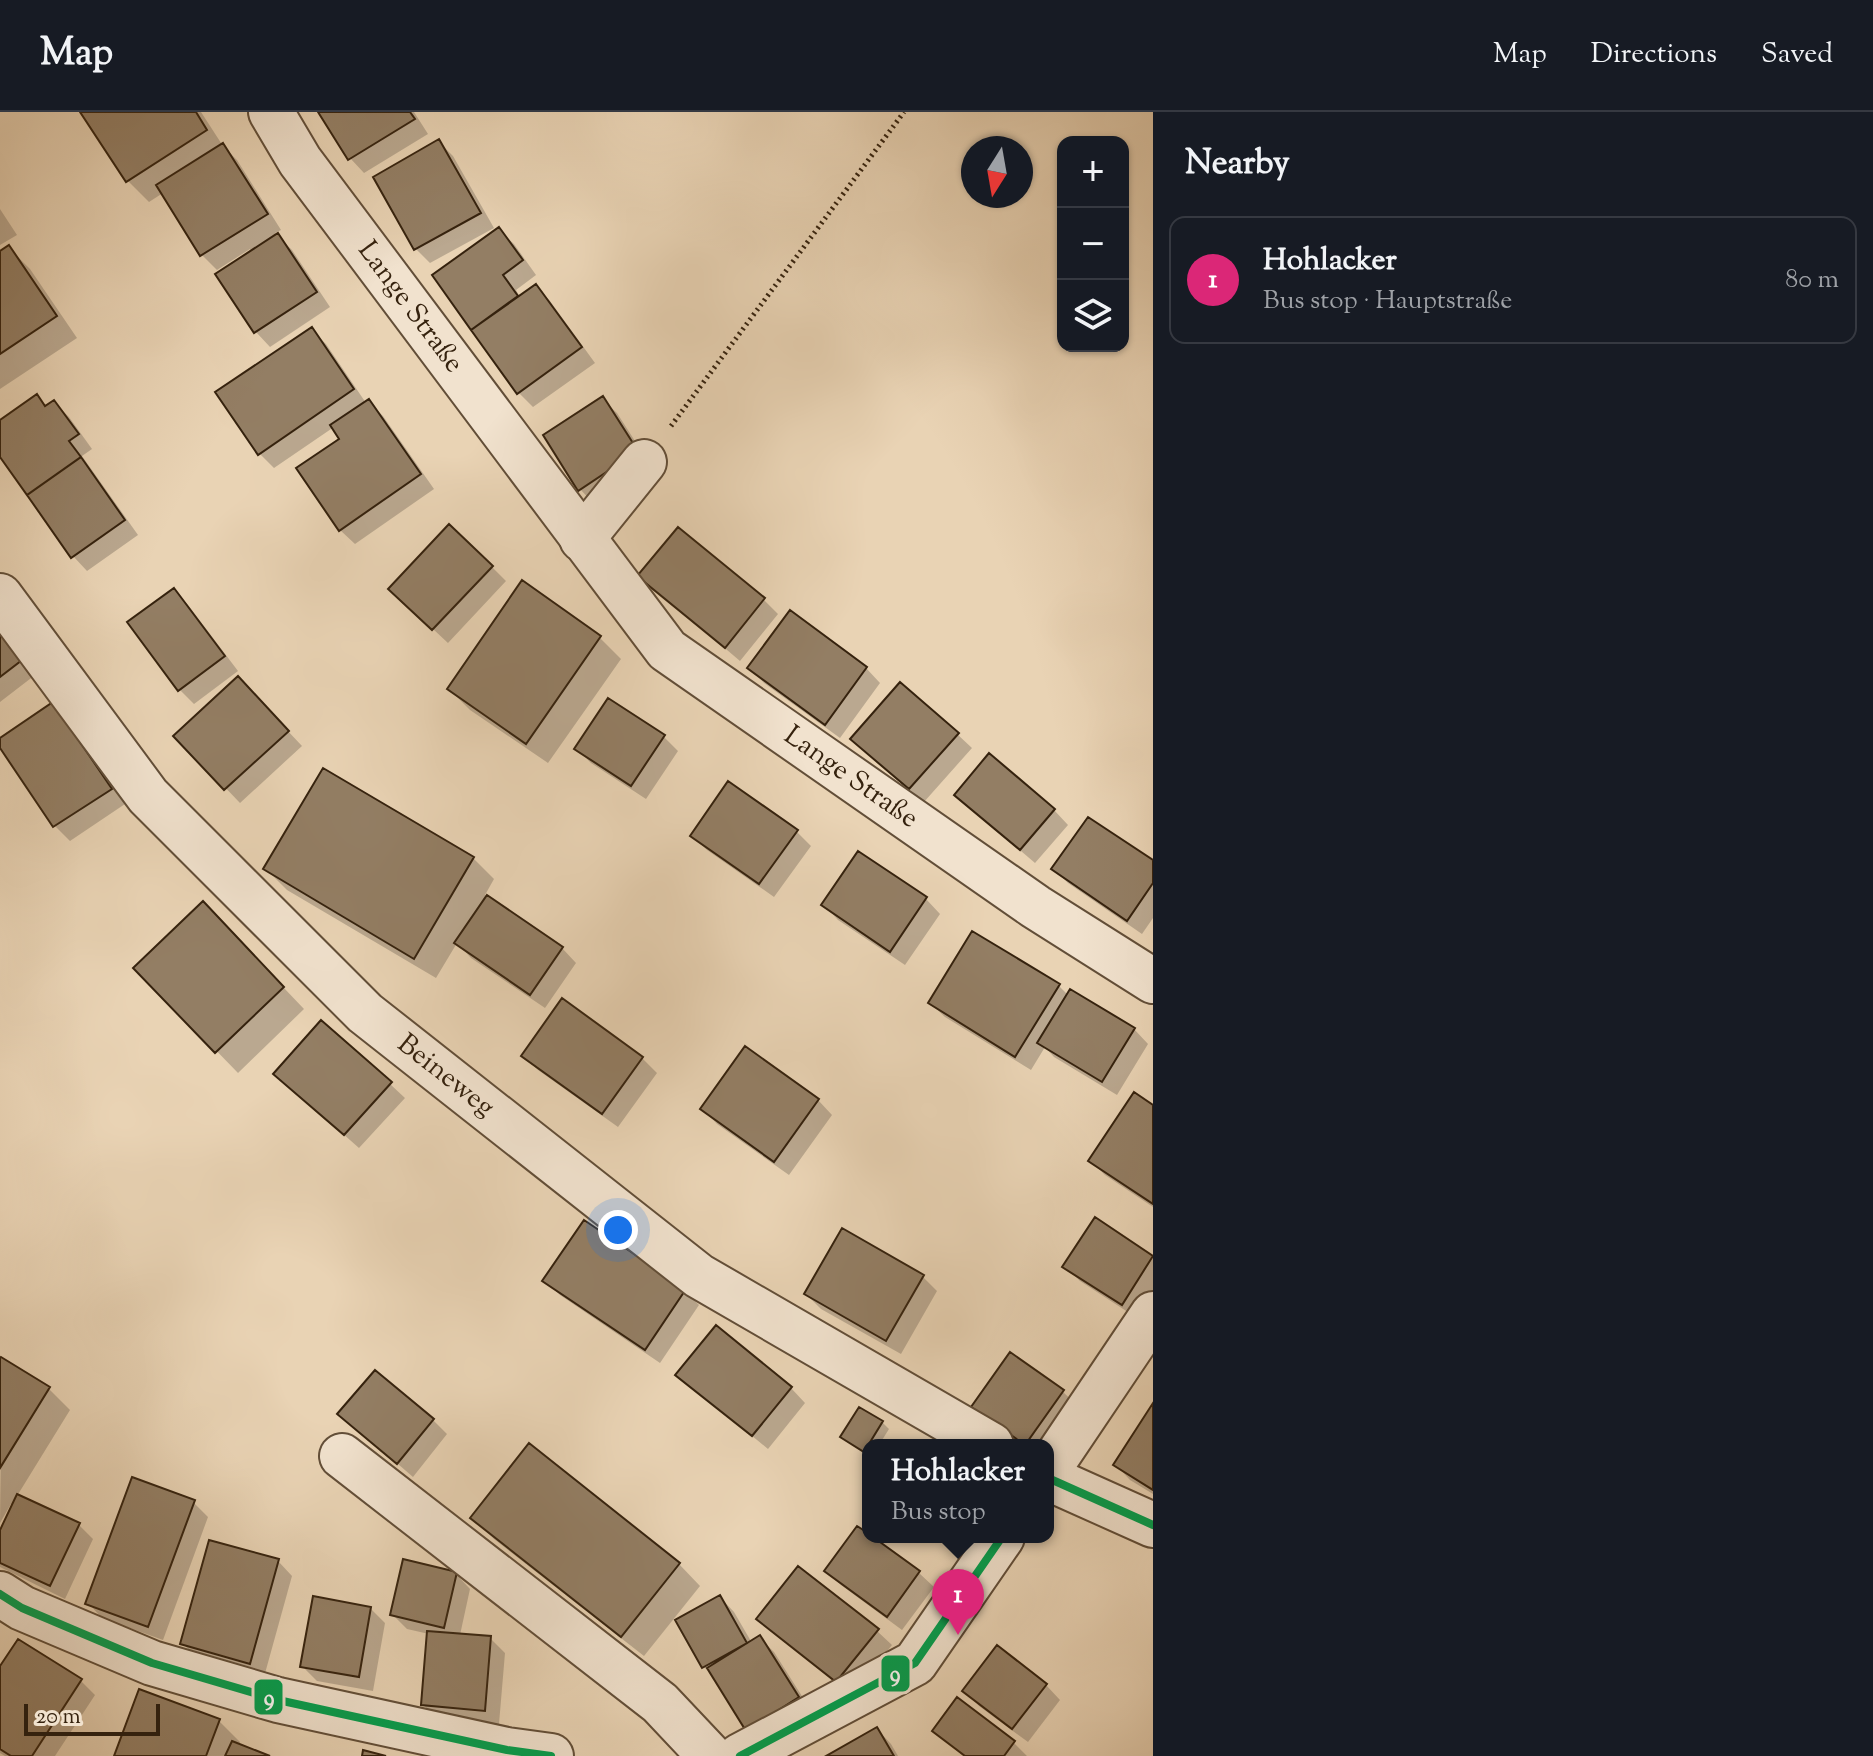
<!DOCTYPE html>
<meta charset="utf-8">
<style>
:root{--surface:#171b24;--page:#242831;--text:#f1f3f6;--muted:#9ea1a6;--line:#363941;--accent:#db2777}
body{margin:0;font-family:"Sorts Mill Goudy",serif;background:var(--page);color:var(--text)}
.controls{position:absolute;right:24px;top:24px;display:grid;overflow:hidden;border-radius:16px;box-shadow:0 2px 6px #0004}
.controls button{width:72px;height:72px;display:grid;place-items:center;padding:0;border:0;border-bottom:2px solid var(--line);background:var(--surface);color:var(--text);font:40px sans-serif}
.compass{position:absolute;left:961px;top:24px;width:72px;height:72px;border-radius:50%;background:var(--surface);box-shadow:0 2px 6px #0004;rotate:191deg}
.scale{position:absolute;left:24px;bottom:20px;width:136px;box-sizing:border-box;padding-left:8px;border:4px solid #35220e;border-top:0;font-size:22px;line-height:28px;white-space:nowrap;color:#35220e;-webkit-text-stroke:6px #f1e2ce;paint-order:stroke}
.you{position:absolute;left:618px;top:1118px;width:28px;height:28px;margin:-20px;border:6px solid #fff;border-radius:50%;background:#1a73e8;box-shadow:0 0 0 12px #1a73e833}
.badge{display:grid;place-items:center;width:52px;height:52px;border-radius:50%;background:var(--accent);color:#fff;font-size:26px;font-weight:700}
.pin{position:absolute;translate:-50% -66px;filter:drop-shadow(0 2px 4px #0008)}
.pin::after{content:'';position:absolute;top:42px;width:28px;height:24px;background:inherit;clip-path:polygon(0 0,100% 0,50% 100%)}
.popup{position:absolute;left:862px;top:1327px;width:192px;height:104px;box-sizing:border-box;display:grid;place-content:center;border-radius:16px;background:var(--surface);filter:drop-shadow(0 2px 6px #0005);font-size:26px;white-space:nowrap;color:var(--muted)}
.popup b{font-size:30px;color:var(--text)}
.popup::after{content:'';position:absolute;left:50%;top:100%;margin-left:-16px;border:16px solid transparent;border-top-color:var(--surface)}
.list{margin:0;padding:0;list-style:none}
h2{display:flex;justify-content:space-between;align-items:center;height:104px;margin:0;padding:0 32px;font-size:34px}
h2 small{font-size:26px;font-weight:400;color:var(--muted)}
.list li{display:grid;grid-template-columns:52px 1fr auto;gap:24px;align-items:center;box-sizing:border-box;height:128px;margin:0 16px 16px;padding:0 16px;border:2px solid var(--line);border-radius:16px}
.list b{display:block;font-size:30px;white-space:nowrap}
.list p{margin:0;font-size:26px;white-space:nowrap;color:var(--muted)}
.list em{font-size:26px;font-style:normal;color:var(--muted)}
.icon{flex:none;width:44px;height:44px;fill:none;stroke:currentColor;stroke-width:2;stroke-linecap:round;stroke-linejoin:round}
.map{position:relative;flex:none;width:1153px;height:1644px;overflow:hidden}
header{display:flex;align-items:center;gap:48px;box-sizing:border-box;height:112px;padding:0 40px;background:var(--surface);border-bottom:2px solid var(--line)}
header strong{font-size:38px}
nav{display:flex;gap:44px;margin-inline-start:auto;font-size:28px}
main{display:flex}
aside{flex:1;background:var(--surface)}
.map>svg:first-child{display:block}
</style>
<header>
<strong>Map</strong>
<nav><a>Map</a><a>Directions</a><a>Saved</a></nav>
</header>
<main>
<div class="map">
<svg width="1153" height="1644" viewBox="0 0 1153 1644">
<rect width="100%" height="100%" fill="#e9d3b4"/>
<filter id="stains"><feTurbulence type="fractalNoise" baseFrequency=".0025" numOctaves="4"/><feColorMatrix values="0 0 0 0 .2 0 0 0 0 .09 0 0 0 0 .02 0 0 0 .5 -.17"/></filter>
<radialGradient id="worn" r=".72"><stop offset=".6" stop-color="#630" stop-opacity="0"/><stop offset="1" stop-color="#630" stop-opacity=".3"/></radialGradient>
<path fill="#0003" d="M83 0H201L223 34 237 48 281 118 275 121 292 138 330 195 270 235 256 220 218 162 252 140 250 137 217 158 202 143 163 81 149 90 128 69Z
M321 0H414L428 22 364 61 350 46Z
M439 30 453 44 494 116 430 151 416 137Z
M0 97 17 123 0 133Z
M499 118 514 132 536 163 516 178 520 185 536 174 550 189 595 251 533 295 518 280 435 163Z
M9 136 30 157 77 226 0 277V142Z
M312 218 326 232 366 291 369 290 383 304 434 377 355 432 340 418 342 327 334 315 274 356 259 341Z
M36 285 47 295 54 290 69 305 92 337 82 344 138 423 87 459 73 444 0 341V310Z
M602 287 617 301 651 354 594 392 580 377Z
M492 455 506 469 448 531 405 491Z
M640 464 764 488 778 502 740 549Z
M523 471 600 526 621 547 548 651 470 598 449 577Z
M174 478 188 493 238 559 194 592 179 577Z
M0 509 39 560 0 590Z
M750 556H866L880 571 840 626 764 571Z
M252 581 302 634 240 691 176 624Z
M67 607 125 692 70 729 55 714 0 633V628Z
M957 622 972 636 924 690 868 641Z
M664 625 678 639 646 687 591 651 577 637Z
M956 683 1054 698 1068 713 1035 751Z
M796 719 811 734 774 785 707 738 692 724Z
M859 742 926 787 940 802 905 853 838 808 824 793Z
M473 746 494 767 485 783 562 836 576 851 545 896 471 846 457 831 436 866 287 778 266 757Z
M1153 751V806L1142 822 1068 771 1054 757Z
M224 813 304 897 238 961 136 856Z
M1059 874 1068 883 1134 917 1148 932 1117 983 1054 945 1045 935 1031 958 945 905 930 891Z
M523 944 642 946 657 961 618 1015 538 958Z
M390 972 405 986 359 1036 291 976Z
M818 988 832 1003 789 1063 717 1012 703 997Z
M1153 996V1095L1105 1063 1091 1049Z
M1096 1108 1153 1146V1182L1137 1206 1080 1169 1065 1154Z
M923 1165 937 1179 901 1242 821 1197 806 1182Z
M545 1169 685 1179 699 1193 660 1251 560 1183Z
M1011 1242 1063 1280 1078 1294 1048 1333H1022L988 1309Z
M2 1247 49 1277 70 1298 17 1384 79 1413 93 1427 65 1487 0 1455V1423L14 1394 11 1392 0 1411Z
M678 1263 791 1276 805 1291 768 1337Z
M1153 1294V1382L1130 1368 1116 1353Z
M340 1302 433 1308 447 1322 413 1365Z
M882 1310 889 1317 879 1333H868V1343L843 1325Z
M193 1390 208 1405 163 1528 102 1506 88 1491Z
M473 1405 679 1452 700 1474 644 1544 494 1427Z
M868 1424 919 1461 934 1475 902 1518 841 1473 827 1459Z
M957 1425H979L972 1435Z
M278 1449 292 1464 264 1565 197 1546 182 1531Z
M456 1462 470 1477 460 1523 490 1526 505 1541 499 1612 438 1607 423 1593 429 1522 407 1517 392 1502Z
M720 1485 734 1500 752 1531 760 1526 774 1540 812 1600 762 1632 716 1566 704 1555Z
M370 1496 385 1511 373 1579 317 1569 302 1554Z
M758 1507 877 1519 892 1533 852 1583 773 1521Z
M0 1558 80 1568 95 1583 55 1644H5L0 1641Z
M1046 1573 1060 1588 1028 1630 979 1594 965 1579Z
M219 1609 240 1630 239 1634 264 1644H116Z
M877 1617 891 1632 898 1644H830Z
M934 1619 1014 1631 1027 1644H963Z"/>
<path fill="#937e64" stroke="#35220e" stroke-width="2" d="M80 0H196L207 18 126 70Z
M318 0H410L415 7 348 48Z
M439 27 481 101 414 138 373 65Z
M223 31 268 102 200 144 156 73Z
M499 115 523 148 503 163 518 184 471 218 432 163Z
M278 121 317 180 254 221 215 162Z
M9 133 57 204 0 242V139Z
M536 172 582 235 517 282 471 218Z
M312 215 354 277 258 343 215 280Z
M37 282 45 294 54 288 79 322 69 329 81 345 27 383 0 345V308Z
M603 284 638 339 578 379 543 323Z
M369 287 421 362 339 419 296 356 339 327 330 313Z
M81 345 125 408 71 446 27 383Z
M449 412 493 454 432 518 388 477Z
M678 415 765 486 725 536 637 464Z
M522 468 601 524 526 632 447 577Z
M174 476 225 544 178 579 127 510Z
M790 498 867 555 825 613 747 556Z
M0 510 26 545 0 565Z
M238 564 289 619 224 678 173 624Z
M900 570 959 621 909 677 850 627Z
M608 586 665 623 631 674 574 637Z
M53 590 112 677 53 715 0 636V626Z
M989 641 1055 697 1020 738 954 683Z
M323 656 474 745 414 847 263 757Z
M728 669 798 718 759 772 690 724Z
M1088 705 1153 748V771L1127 809 1051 757Z
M858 739 927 785 890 840 821 793Z
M487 783 563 835 530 883 454 831Z
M203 789 284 875 215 941 133 856Z
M972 819 1060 872 1015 945 928 891Z
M1070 877 1135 916 1102 970 1037 931Z
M562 886 643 945 602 1002 521 944Z
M321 908 392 970 344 1023 273 962Z
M745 934 819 987 774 1050 700 997Z
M1134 980 1153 993V1092L1088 1049Z
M1095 1105 1153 1144 1122 1193 1062 1155Z
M584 1108 686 1177 645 1238 542 1169Z
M842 1116 924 1163 886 1229 804 1182Z
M716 1213 792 1275 752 1324 675 1263Z
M1010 1240 1064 1278 1025 1333 971 1295Z
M1 1245 50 1275 0 1356V1246Z
M375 1258 434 1307 397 1352 337 1302Z
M1153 1291V1378L1113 1353Z
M859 1295 883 1309 864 1340 840 1325Z
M529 1331 680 1451 621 1525 470 1406Z
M132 1365 195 1388 148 1515 85 1492Z
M17 1382 80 1411 50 1474 0 1451V1418Z
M857 1414 868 1421V1425H873L920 1459 887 1505 824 1459Z
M209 1428 279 1447 250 1552 180 1532Z
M403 1447 457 1460 444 1516 390 1503Z
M798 1454 879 1517 836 1570 756 1507Z
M720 1483 747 1531 702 1556 675 1508Z
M313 1484 371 1495 359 1565 300 1555Z
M427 1519 491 1524 485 1599 421 1593Z
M760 1523 799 1585 746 1619 707 1556Z
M18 1527 82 1567 32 1644H11L0 1637V1554Z
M997 1533 1047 1572 1012 1617 962 1579Z
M139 1577 220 1607 206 1644H114Z
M957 1585 1015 1629 1004 1644H965L932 1619Z
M877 1615 894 1644H826Z
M232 1629 270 1644H225Z
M363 1638 386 1644H362Z"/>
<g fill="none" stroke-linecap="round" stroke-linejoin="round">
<g stroke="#624e38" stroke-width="48">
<g id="minor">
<path id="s1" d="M271 0 300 49 667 538 1036 795 1153 869"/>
<path d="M582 427 644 350"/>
<path id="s2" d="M0 484 148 684 365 901 699 1164 991 1333"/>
<path d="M342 1344 660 1591 710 1644"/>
<path d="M1048 1358 1153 1202"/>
<path d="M1048 1366 1153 1413"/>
<path d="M0 1482 22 1496 152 1551 278 1588 507 1638 551 1644"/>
<path d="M740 1644 915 1551 1002 1425"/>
</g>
</g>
<path stroke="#35220e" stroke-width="5" stroke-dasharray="2 4" stroke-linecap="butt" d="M671 314 904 0"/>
<use href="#minor" stroke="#f1e2ce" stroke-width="44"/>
<g stroke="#f1e2ce" stroke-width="14">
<path id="bus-1" d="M1048 1366 1153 1413
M0 1482 22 1496 152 1551 278 1588 507 1638 551 1644
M740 1644 915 1551 1002 1425"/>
</g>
<use href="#bus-1" stroke="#039f4e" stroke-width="8"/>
</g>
<g text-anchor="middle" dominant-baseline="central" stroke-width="7" stroke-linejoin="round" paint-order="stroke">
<g font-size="28" fill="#35220e" stroke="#f1e2ce">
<text stroke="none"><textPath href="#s1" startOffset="240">Lange Straße</textPath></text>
<text stroke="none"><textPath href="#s1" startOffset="892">Lange Straße</textPath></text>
<text stroke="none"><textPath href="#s2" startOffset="658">Beineweg</textPath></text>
</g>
</g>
<g stroke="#f1e2ce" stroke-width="3">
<rect x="880" y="1542" width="31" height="39" rx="8" fill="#039f4e"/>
<rect x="253" y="1566" width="31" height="38" rx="8" fill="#039f4e"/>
</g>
<g font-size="22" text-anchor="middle" font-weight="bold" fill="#fff">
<text x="895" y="1569">9</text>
<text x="269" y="1593">9</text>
</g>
<rect width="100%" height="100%" filter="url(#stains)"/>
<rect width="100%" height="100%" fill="url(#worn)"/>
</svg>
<div class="controls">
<button>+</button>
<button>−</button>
<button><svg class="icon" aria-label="layers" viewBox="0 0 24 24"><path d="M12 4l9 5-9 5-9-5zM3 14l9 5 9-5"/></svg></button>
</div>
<svg class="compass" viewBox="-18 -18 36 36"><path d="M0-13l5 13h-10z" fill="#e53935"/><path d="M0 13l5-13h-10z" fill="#9ea1a6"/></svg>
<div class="scale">20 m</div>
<div class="you"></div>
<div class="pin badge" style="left:958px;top:1523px">1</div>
<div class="popup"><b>Hohlacker</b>Bus stop</div>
</div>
<aside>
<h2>Nearby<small></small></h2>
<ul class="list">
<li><span class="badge">1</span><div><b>Hohlacker</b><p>Bus stop · Hauptstraße</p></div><em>80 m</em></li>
</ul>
</aside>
</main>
